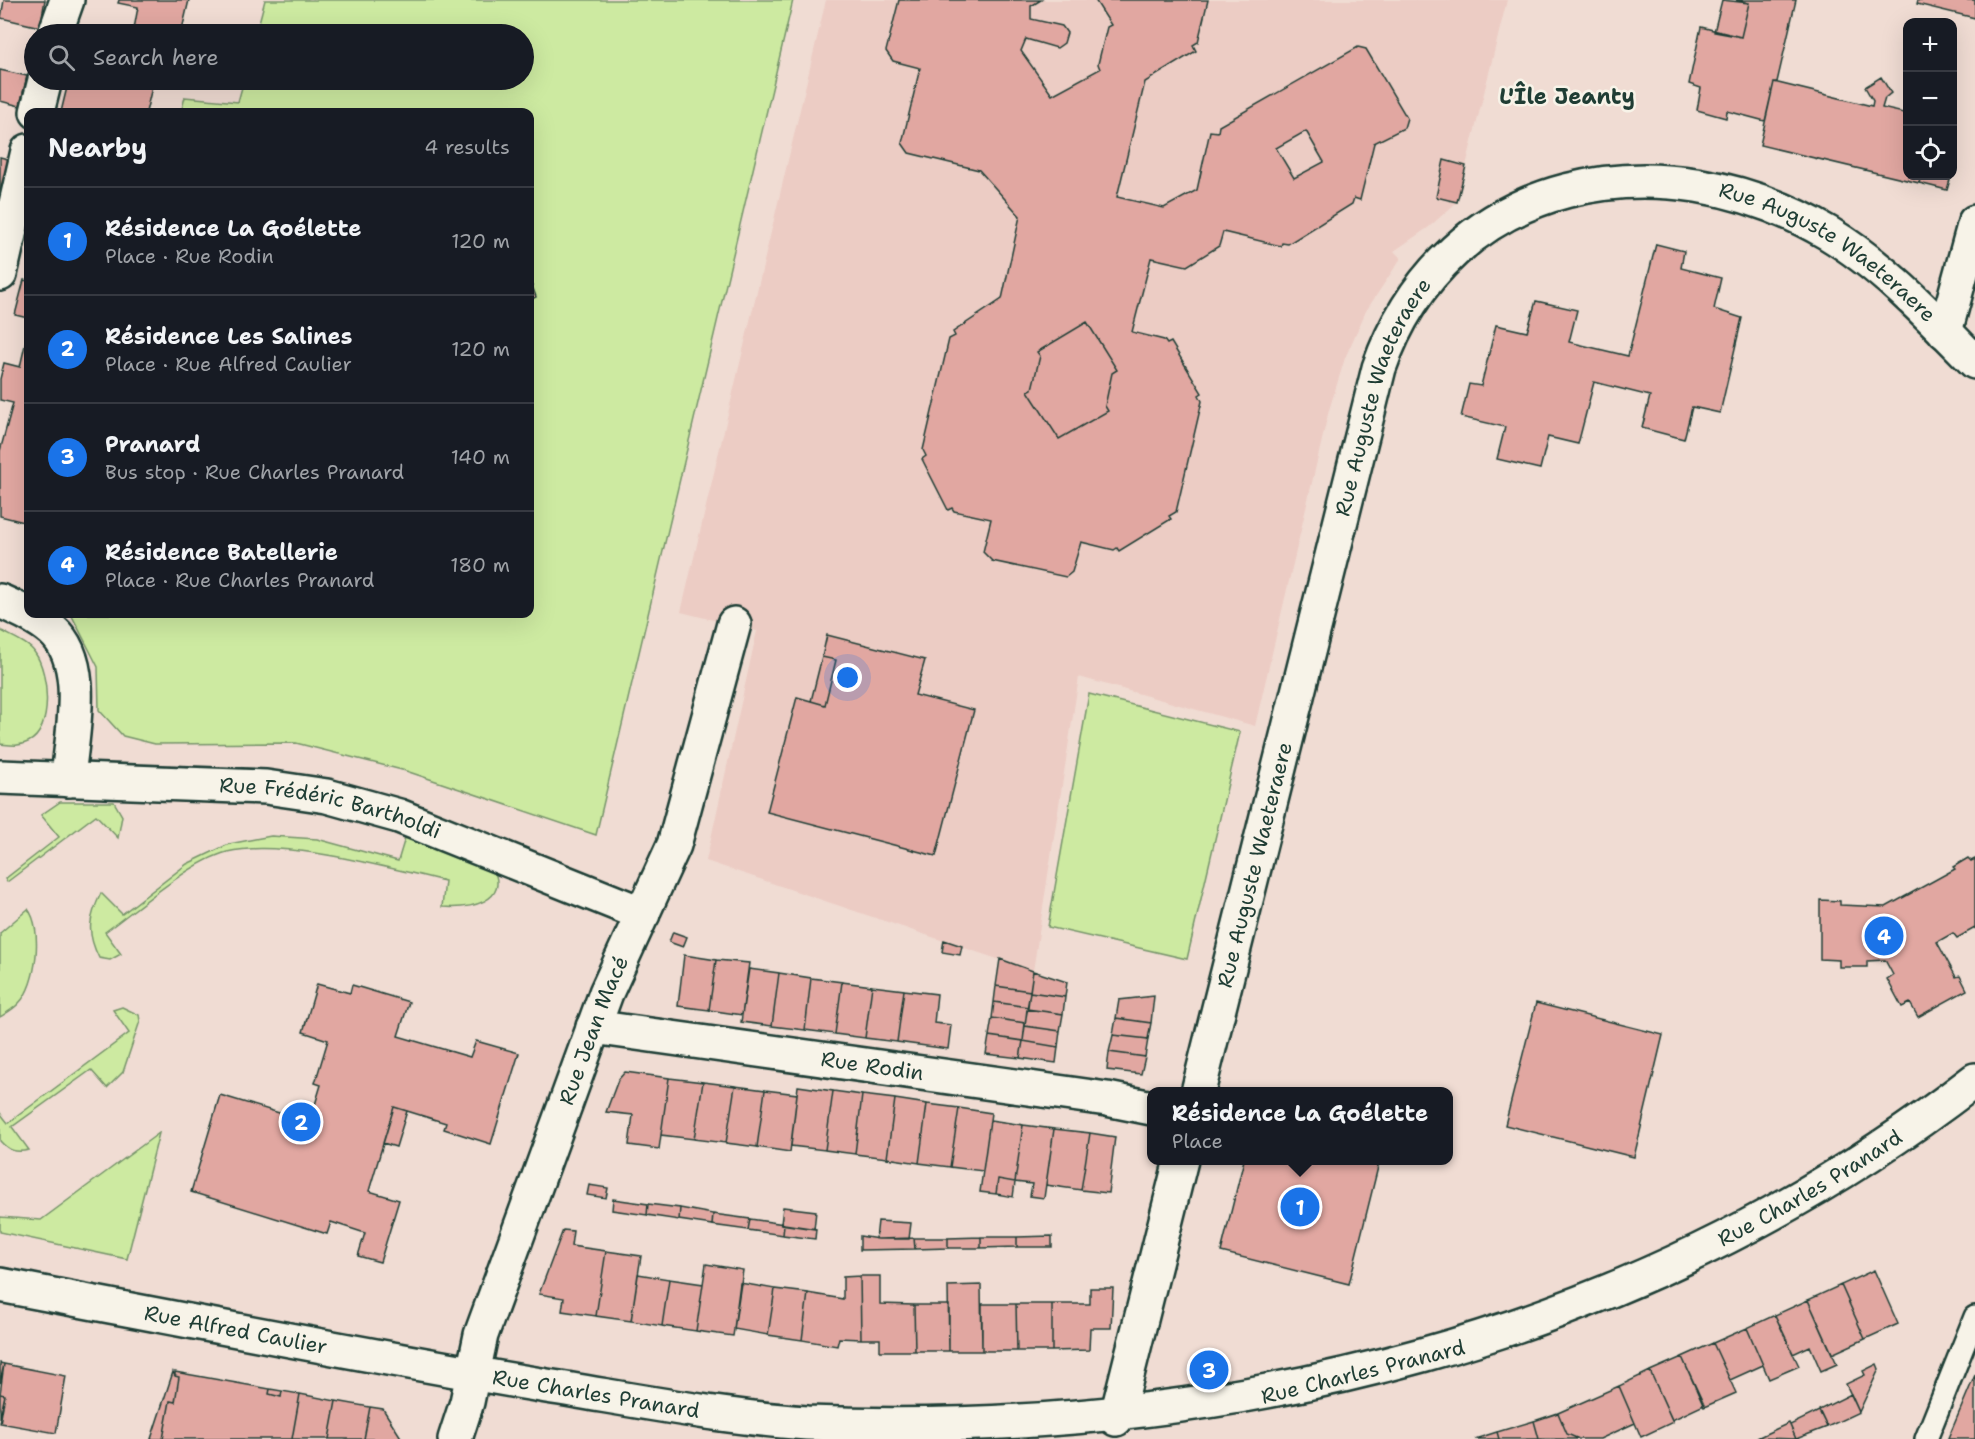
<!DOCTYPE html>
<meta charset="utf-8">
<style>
:root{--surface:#171b24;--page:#20242c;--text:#f1f3f6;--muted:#9ea1a6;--line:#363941;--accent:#1a73e8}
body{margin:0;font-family:"Shantell Sans",sans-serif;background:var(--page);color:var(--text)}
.controls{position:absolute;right:18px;top:18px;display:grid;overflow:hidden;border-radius:12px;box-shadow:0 6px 24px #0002}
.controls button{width:54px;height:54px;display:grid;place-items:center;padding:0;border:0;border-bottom:2px solid var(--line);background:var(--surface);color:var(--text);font:30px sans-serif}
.you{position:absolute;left:848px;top:678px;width:21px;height:21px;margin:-15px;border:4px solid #fff;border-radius:50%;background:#1a73e8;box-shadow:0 0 0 9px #1a73e833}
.badge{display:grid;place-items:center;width:39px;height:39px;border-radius:50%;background:var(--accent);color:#fff;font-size:20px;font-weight:700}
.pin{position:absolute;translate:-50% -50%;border:3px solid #fff;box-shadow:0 2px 6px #0006}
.popup{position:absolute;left:1147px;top:1087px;width:306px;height:78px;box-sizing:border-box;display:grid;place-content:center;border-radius:12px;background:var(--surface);filter:drop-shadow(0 2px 4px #0005);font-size:20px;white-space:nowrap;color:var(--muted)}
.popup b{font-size:22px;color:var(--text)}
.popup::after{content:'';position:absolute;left:50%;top:100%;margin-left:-12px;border:12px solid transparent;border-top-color:var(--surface)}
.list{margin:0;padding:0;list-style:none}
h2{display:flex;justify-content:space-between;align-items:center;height:78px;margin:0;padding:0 24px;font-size:26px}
h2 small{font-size:20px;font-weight:400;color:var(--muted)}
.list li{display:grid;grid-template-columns:39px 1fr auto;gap:18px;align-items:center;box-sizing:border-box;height:108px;padding:0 24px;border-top:2px solid var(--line)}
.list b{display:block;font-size:22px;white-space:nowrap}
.list p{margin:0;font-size:20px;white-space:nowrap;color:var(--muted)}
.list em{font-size:20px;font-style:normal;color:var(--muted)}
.icon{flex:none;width:33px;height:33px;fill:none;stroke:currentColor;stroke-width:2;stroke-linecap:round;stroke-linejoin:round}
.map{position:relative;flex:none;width:1975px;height:1439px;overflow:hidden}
.search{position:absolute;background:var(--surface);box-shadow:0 6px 24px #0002;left:24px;top:24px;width:510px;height:66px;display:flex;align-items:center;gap:15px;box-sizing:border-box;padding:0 21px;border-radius:33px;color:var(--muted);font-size:22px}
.panel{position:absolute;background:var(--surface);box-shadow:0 6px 24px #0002;left:24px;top:108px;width:510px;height:510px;border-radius:12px}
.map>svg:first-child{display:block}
</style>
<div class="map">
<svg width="1975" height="1439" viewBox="0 0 1975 1439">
<rect width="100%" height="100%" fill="#f0dcd3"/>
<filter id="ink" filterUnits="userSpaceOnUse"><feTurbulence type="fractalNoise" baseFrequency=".0167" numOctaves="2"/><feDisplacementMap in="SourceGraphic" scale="12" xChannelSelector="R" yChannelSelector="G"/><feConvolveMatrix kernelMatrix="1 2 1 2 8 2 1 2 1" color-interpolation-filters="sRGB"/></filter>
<g filter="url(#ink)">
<path fill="#ecccc4" d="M826 0H1507L1457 202 1429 227 1394 251 1401 258 1366 311 1345 358 1329 410 1255 726 1079 677 1033 971 706 861 757 631 681 612Z"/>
<path fill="#cdeaa1" stroke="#76946a" stroke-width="1.5" d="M265 0H793L596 835 406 771 296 743 155 744 123 736 99 710 98 667 71 614H530V112H181L185 97 238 102 244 80H524V34H256Z
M0 630C10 636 29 643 35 653 49 672 54 731 28 742 18 747 10 745 0 744Z
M1089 694 1240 732 1187 959 1048 927Z
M60 802H114L122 816 118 838 96 815 7 882 5 879 59 837 41 815Z
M271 836 317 839 398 861 405 838 492 866C512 903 468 909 442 907L445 881C388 868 283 838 227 852 190 862 138 908 105 932L121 954 110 960 99 958C86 932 89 918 101 893L122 914 187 864 229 844Z
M28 909C43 928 37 985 19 1003 14 1009 6 1013 0 1017V933Z
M122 1007 139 1015 140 1021 123 1072 107 1088 91 1070 12 1127 29 1150C16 1153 9 1151 0 1141V1113L8 1123 129 1033 113 1010Z
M159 1133 127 1259 0 1232V1217L41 1220Z"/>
<path fill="#e1a7a1" stroke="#1f3d34" stroke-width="1.5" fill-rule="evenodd" d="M4 0H45L40 27 1 18Z
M119 0H189L181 34H129L134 29 138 7 118 3Z
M899 0H1041L1031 6V19L1062 26 1067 33 1064 43 1057 48 1026 39 1021 51 1052 95 1100 69 1098 64 1107 27 1111 25 1095 0H1208L1198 42 1193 45 1196 51 1145 82 1117 197 1164 208 1197 190 1210 131 1218 132 1219 126 1358 47 1366 49 1407 118 1404 128 1374 143 1360 200 1354 198 1352 204 1288 244 1282 243 1281 246 1223 232 1219 246 1187 266 1151 258 1132 332 1164 340 1167 344 1171 342 1202 393 1199 395 1202 401 1176 512 1169 516 1171 519 1119 551 1117 548 1114 550 1081 542 1072 572 1066 577 992 561 983 552 991 519 954 511 952 508 948 510 922 459 926 456 923 450 949 339 955 336 953 332 1002 299 1020 216 979 170 909 153 902 143 920 68 893 61 886 51ZM1306 131 1324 162 1294 178 1276 148ZM1087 322 1117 370 1112 373 1105 406 1108 411 1059 439 1028 391 1032 389 1040 356 1037 352Z
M1722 0 1749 3 1741 37 1714 32Z
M1736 0H1796L1777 82H1774L1765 121 1727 111 1726 118 1697 110 1701 88 1689 84 1701 27 1741 37 1749 3Z
M1918 0H1975V18L1917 4Z
M0 70 27 76 20 106 0 101Z
M1881 77 1891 93 1885 98 1882 108 1908 114V176H1921L1919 183 1760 145 1774 82 1872 106 1873 101 1865 87Z
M86 80H170L169 86 153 83 146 112H61L68 83 84 87Z
M0 157 8 159 1 191 0 190Z
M1444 160 1466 166 1457 202 1436 197Z
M1921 176H1951L1947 190 1919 183Z
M1656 244 1684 251 1681 268 1721 278 1714 309 1742 318 1720 413 1692 407 1684 439 1642 428 1650 396 1594 382 1578 444 1548 437 1540 469 1497 459 1505 427 1461 417 1469 384 1481 386 1496 325 1527 332 1536 301 1577 310 1569 342 1628 356Z
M24 280 28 281V318L15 315Z
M530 280 536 297 530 300Z
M1087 322 1117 370 1112 373 1105 406 1108 411 1059 439 1028 391 1032 389 1040 356 1037 352Z
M28 332V523L0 516V451L13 403 0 400V379L4 363 20 367Z
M827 635 925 660 915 695 974 710 936 856 767 812 797 697 825 705 836 660 822 657Z
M822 657 836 660 825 705 811 701Z
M1968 858 1971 861 1975 859V928L1957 938 1953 933 1937 942 1956 977 1960 976 1967 990 1918 1017 1910 1003 1902 1007 1887 979 1893 975 1885 960 1867 961V967H1839V960L1820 959V900L1840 901V905L1886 907 1955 869 1953 867Z
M673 932 687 937 683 947 669 942Z
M944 940 962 946 960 955 942 952Z
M684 955 716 960 709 1010 678 1006Z
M1000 959 1033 971 1030 991 996 986Z
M716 960 749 963 742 1015 709 1010Z
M749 969 779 973 772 1026 741 1022Z
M1033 971 1067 982 1065 997 1030 992Z
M779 973 811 978 805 1030 772 1026Z
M811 978 842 982 835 1034 805 1030Z
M842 982 872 986 865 1038 835 1034Z
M317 984 350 993 352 985 409 1002 398 1036 470 1057 476 1041 519 1053 491 1144 444 1129 446 1123 394 1107 369 1191 399 1200 380 1262 358 1256 365 1233 331 1222 327 1234 191 1192 220 1095 309 1122 310 1118 307 1117 310 1107 314 1108 321 1085 315 1083 328 1040 303 1032Z
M872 986 904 990 897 1042 865 1038Z
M996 986 1030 991 1028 1007 994 1002Z
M904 990 937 994 934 1023 951 1025 948 1049 897 1042Z
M1030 992 1065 997 1063 1014 1027 1009Z
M1154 996 1151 1023 1116 1018 1119 1000Z
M994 1002 1028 1007 1025 1023 992 1018Z
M1536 1003 1663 1035 1634 1157 1505 1125Z
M1027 1009 1063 1014 1060 1031 1025 1026Z
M992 1018 1025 1023 1023 1041 989 1036Z
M1116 1018 1151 1023 1148 1039 1113 1035Z
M1025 1026 1060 1031 1058 1047 1023 1041Z
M1113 1035 1148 1039 1145 1057 1109 1052Z
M989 1036 1023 1041 1020 1058 986 1054Z
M1023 1041 1058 1047 1056 1063 1020 1058Z
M1109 1052 1145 1057 1141 1074 1107 1070Z
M625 1072 669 1078 659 1149 629 1145 633 1115 606 1112 618 1080Z
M669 1078 703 1082 694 1139 661 1135Z
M703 1082 735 1086 726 1143 694 1139Z
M735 1086 765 1090 757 1147 726 1143Z
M798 1086 833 1091 825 1150 791 1146Z
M765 1090 797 1094 790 1152 757 1147Z
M833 1091 862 1095 855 1154 825 1150Z
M862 1095 895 1099 887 1158 855 1154Z
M895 1099 927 1104 919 1163 887 1158Z
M927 1104 959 1108 950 1167 919 1163Z
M394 1107 407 1111 396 1147 383 1143Z
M959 1108 991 1113 983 1171 950 1167Z
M990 1120 1023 1125 1015 1182 998 1179 996 1194 980 1192Z
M1023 1125 1054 1129 1044 1198 1030 1196 1032 1184 1015 1182Z
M1054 1129 1090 1133 1081 1190 1046 1185Z
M1090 1133 1115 1137 1108 1193 1081 1190Z
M1244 1160H1368L1379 1163 1349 1284 1221 1252Z
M998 1179 1015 1182 1013 1197 996 1194Z
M589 1185 608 1188 606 1198 587 1195Z
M613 1199 648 1204 647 1215 612 1210Z
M648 1204 680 1208 679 1220 647 1215Z
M783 1207 816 1211 814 1229 781 1224Z
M680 1208 713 1214 712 1225 679 1220Z
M713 1214 750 1219 748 1230 712 1225Z
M750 1219 784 1224 783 1235 748 1230Z
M878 1221 911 1223 909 1239H876Z
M784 1224 816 1229 815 1239 783 1235Z
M563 1230 573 1231 571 1246 606 1251 596 1316 562 1311 564 1298 539 1294Z
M860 1236 878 1239 914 1238 915 1249 860 1250Z
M1052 1236V1247H1017V1237Z
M981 1237H1017V1247L981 1248Z
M981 1237V1248H948V1238Z
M914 1238H948V1248L915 1249Z
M606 1251 641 1256 631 1321 596 1316Z
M706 1264 743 1270 733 1336 696 1331Z
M1874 1270 1898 1324 1865 1339 1841 1285Z
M638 1274 669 1279 662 1326 631 1321Z
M860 1276 861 1339 839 1338 837 1346 802 1340 808 1293 843 1299V1277Z
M860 1276H880V1304L914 1305 915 1351H880V1339H861Z
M669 1279 703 1284 696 1331 662 1326Z
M740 1283 775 1289 768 1335 734 1329Z
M981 1285 982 1351H949L948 1286Z
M1841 1285 1865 1339 1832 1354 1808 1300Z
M1090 1288H1113L1111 1328H1090L1089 1350 1052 1351V1304H1090Z
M775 1289 808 1293 802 1340 768 1335Z
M1808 1300 1837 1364 1821 1371 1810 1346 1793 1354 1775 1315Z
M982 1304H1016L1017 1351H982Z
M1016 1304H1052V1351H1017Z
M914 1305H949V1351H915Z
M1775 1315 1799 1366 1769 1379 1747 1328Z
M1747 1328 1763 1365 1730 1380 1713 1343Z
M1713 1343 1736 1393 1704 1407 1682 1357Z
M1682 1357 1704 1405 1672 1420 1650 1371Z
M0 1363 4 1364 0 1383Z
M4 1364 66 1376 56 1433 0 1423 5 1395 0 1394Z
M1877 1364 1879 1369 1859 1412 1846 1384 1865 1375 1863 1371Z
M1650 1371 1673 1422 1641 1437 1619 1386Z
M173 1372 175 1376 179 1377 175 1402 170 1401 163 1439H151Z
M175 1372 270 1389 269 1394 281 1397 282 1391 300 1394 292 1439H163L170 1401 175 1402 179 1377 175 1376Z
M1975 1375V1439H1948Z
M1619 1386 1635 1423 1600 1439H1579L1567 1434 1558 1413Z
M270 1389 282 1391 281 1397 269 1394Z
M0 1394 5 1395 0 1418Z
M300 1394 336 1401 329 1439H292Z
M1851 1394 1859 1412 1827 1427 1819 1410Z
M336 1401 370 1407 364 1439H329Z
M370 1407 383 1409 402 1439H364Z
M1819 1411 1827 1427 1796 1439 1790 1425Z
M1558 1413 1567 1434 1579 1439H1539L1534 1421Z
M1534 1421 1539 1439H1499L1497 1432Z
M1789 1423 1796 1439 1757 1438Z
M1497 1432 1499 1439H1475Z"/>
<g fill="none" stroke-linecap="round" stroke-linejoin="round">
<g stroke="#1f3d34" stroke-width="26">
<path id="service" d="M1926 1439 1975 1317"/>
</g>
<g stroke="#1f3d34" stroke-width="38">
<g id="minor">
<path d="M55 34 67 0"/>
<path d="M37 112 45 80"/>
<path d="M0 274 28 151"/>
<path d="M1945 332 1975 222"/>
<path d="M0 601C18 609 37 617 52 630 90 663 71 735 68 780"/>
<path id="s1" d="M0 777 266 787 327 796 399 816 643 914"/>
<path id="s2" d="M593 1027 1107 1099 1152 1108"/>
<path id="s3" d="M1198 1092 1379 368C1447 173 1662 135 1828 233 1883 266 1930 316 1975 362"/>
<path d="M1116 1419 1181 1160"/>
<path id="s4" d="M455 1439 467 1402 481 1335 606 993 674 845 734 624"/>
</g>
</g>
<g stroke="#1f3d34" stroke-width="38">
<g id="tertiary">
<path id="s5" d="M0 1285C180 1319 360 1355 541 1385 629 1399 718 1417 807 1423 1228 1439 1640 1339 1975 1080"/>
</g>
</g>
<use href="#service" stroke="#f7f3e8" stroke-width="21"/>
<use href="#minor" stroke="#f7f3e8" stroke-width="33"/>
<use href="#tertiary" stroke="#f7f3e8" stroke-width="33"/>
</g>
</g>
<g text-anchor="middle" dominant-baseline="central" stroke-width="5" stroke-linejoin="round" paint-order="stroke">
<g font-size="21" fill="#1f3d34" stroke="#f7f3e8">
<text stroke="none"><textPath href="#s3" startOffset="1296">Rue Auguste Waeteraere</textPath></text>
<text stroke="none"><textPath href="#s3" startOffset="720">Rue Auguste Waeteraere</textPath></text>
<text stroke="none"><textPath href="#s1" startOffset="333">Rue Frédéric Bartholdi</textPath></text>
<text stroke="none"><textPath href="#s3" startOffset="234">Rue Auguste Waeteraere</textPath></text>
<text stroke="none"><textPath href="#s4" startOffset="432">Rue Jean Macé</textPath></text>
<text stroke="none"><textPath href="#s2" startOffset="282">Rue Rodin</textPath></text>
<text stroke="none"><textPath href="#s5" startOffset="1864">Rue Charles Pranard</textPath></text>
<text stroke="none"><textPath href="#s5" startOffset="240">Rue Alfred Caulier</textPath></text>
<text transform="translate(1363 1372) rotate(-14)">Rue Charles Pranard</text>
<text stroke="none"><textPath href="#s5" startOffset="606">Rue Charles Pranard</textPath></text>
</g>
<g font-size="22" font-weight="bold" fill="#1f3d34" stroke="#f7f3e8">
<text x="1567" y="96">L'Île Jeanty</text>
</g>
</g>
</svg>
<div class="controls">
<button>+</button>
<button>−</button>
<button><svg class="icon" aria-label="locate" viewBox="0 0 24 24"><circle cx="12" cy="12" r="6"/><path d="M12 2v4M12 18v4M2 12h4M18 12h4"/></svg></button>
</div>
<div class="you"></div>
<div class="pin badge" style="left:1300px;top:1207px">1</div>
<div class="popup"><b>Résidence La Goélette</b>Place</div>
<div class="pin badge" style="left:301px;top:1122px">2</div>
<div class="pin badge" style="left:1209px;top:1370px">3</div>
<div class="pin badge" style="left:1884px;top:936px">4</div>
<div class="search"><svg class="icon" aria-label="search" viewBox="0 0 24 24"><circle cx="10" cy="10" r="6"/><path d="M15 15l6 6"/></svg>Search here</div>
<section class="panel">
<h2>Nearby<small>4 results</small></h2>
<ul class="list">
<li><span class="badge">1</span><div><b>Résidence La Goélette</b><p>Place · Rue Rodin</p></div><em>120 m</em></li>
<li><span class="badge">2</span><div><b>Résidence Les Salines</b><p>Place · Rue Alfred Caulier</p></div><em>120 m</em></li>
<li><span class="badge">3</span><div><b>Pranard</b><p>Bus stop · Rue Charles Pranard</p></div><em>140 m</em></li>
<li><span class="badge">4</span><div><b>Résidence Batellerie</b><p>Place · Rue Charles Pranard</p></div><em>180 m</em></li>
</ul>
</section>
</div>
